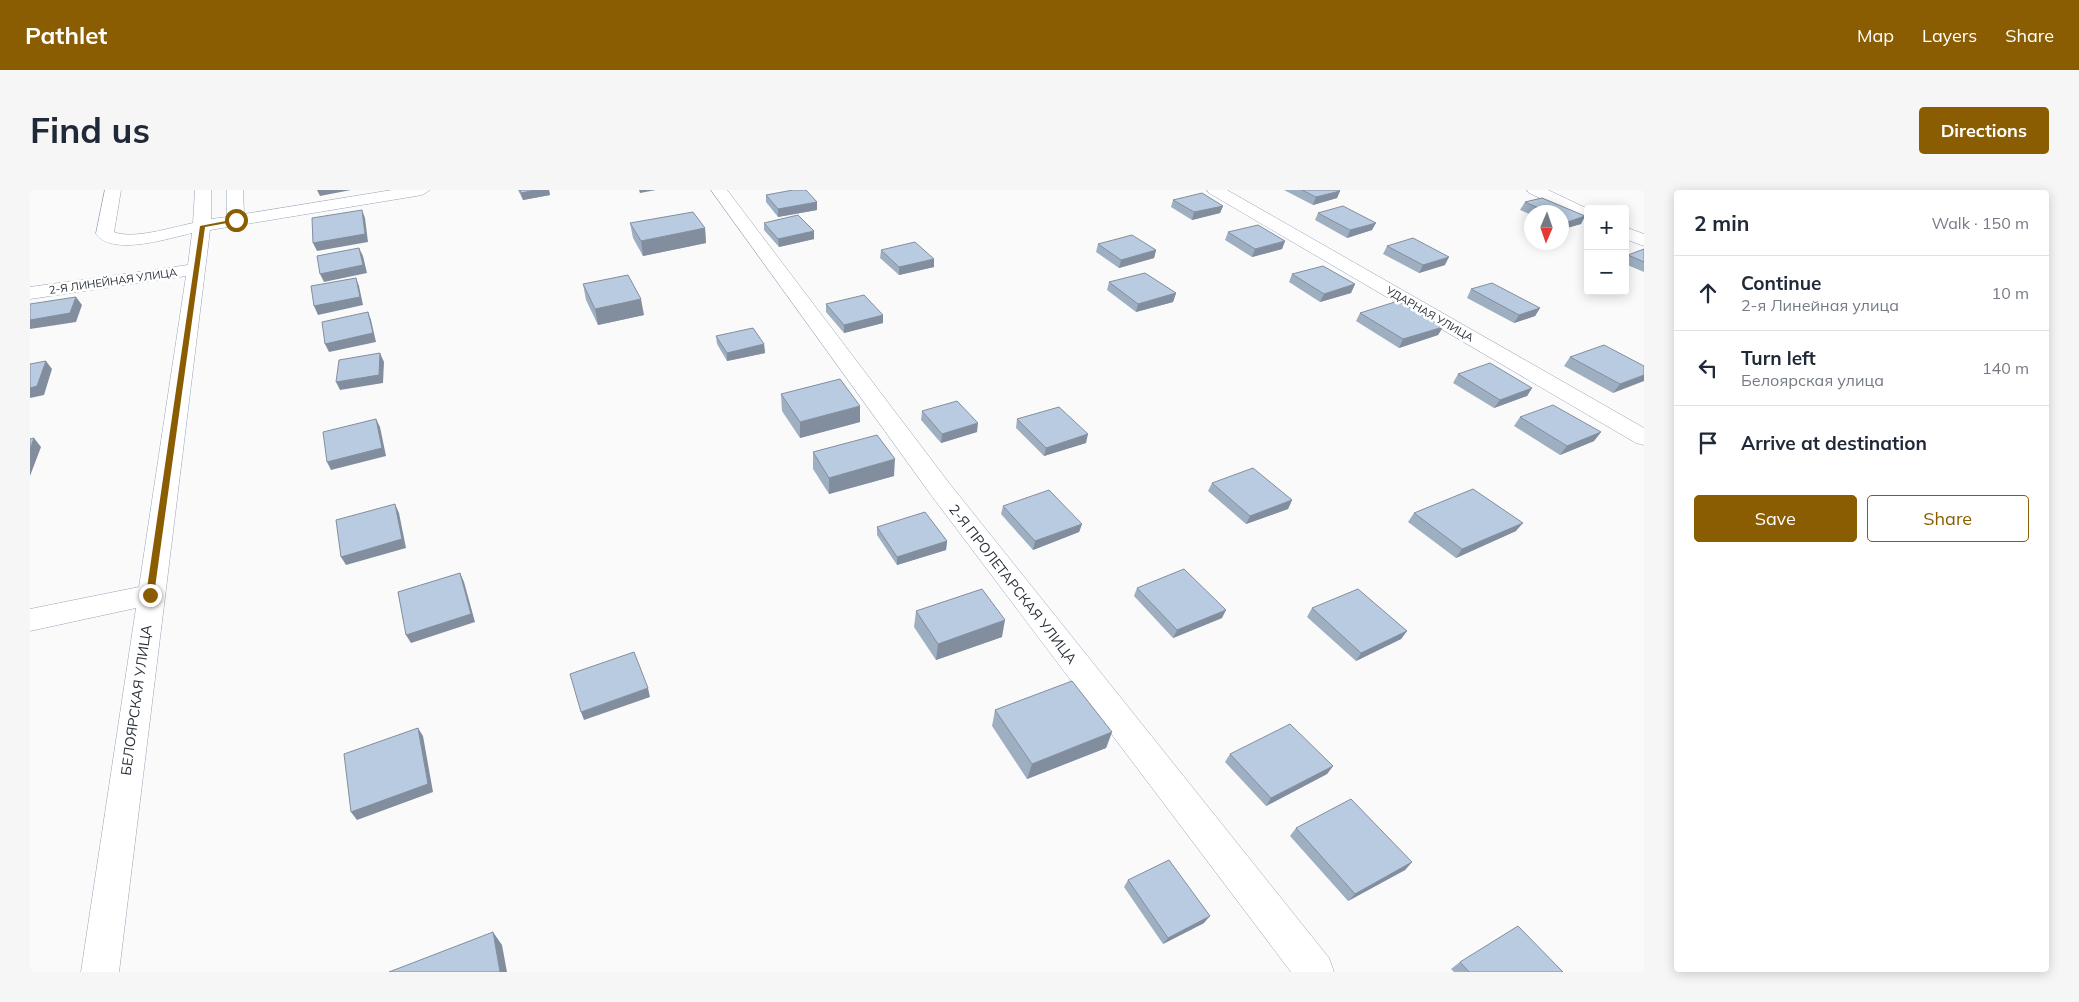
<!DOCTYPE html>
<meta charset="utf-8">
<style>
:root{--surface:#fff;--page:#f6f6f7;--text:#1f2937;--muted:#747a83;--line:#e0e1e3;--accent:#8b5d02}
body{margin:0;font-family:Mulish,sans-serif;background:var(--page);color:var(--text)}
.controls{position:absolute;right:15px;top:15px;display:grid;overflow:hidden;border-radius:5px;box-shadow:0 2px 12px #0003}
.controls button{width:45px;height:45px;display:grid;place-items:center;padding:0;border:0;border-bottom:1px solid var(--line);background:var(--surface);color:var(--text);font:25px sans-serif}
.compass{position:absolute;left:1494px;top:15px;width:45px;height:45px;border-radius:50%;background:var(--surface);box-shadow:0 2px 12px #0003;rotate:182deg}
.stop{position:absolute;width:15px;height:15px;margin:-11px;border:4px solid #8b5d02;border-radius:50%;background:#fff}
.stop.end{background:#8b5d02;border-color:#fff;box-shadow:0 1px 5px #0008}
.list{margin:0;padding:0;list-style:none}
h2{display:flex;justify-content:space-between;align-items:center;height:65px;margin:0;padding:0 20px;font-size:21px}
h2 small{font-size:16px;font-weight:400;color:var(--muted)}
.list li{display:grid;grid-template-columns:32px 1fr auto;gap:15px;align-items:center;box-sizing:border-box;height:75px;padding:0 20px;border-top:1px solid var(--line)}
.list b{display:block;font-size:19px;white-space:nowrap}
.list p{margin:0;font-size:16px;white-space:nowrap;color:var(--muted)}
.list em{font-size:16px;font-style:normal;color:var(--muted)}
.actions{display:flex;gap:10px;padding:15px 20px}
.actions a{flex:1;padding:11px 0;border:1px solid var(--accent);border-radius:5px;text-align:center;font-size:18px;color:var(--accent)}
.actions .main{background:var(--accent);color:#fff}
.icon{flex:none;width:28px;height:28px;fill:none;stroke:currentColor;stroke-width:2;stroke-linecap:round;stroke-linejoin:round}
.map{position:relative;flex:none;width:1614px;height:782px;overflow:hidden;border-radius:5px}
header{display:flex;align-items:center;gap:30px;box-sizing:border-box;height:70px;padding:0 25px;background:var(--accent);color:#fff}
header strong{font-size:24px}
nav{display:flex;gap:28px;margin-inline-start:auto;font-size:18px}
.intro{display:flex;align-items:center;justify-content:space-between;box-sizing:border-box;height:120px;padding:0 30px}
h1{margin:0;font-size:35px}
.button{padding:12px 22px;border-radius:5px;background:var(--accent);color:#fff;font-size:18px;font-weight:700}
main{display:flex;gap:30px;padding:0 30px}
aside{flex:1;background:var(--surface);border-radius:5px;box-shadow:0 2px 12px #0003}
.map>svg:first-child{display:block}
</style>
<header>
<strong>Pathlet</strong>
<nav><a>Map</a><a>Layers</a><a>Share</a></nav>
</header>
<div class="intro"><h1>Find us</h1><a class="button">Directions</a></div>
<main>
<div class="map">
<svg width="1614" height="782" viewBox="0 0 1614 782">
<rect width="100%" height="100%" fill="#fafafa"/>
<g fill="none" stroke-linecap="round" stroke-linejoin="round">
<g stroke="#94a4ba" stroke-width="1">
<path id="minor" d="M75 0H91L84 42C103 50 143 37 163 33L165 0H181V29L197 27V0H213L214 24 362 0H400L392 5 180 40 89 782H51L106 418 0 441V419L109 397 156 86 0 109V97L158 75 162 43C140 48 82 67 66 44Z
M681 0H697L919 293 1299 768 1304 782H1261L901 305Z
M1177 0H1197L1614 238V255L1606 253 1179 3Z
M1497 0H1518L1558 19V30L1499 3Z
M1595 37 1614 44V56L1595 49Z"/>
</g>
<use href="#minor" fill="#fff" fill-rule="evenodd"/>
</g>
<path fill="#9fafc2" d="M488 0H519L520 5 493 10Z
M1254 0H1309L1310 1 1307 8 1283 15Z
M736 5 787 12V20L748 27 736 12Z
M1512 8 1555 26 1551 34 1533 39H1532V22H1502V25L1490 20 1495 12Z
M1143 10 1193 16 1190 23 1162 30 1141 17Z
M1288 23 1342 40 1317 48 1285 30Z
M600 33 675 38 676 53 613 66 603 48Z
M734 33 784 41V49L749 57 734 40Z
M1198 42 1255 51 1252 59 1222 67 1195 50Z
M1068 54 1126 60 1124 68 1089 78 1066 62Z
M1357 56 1415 75 1389 83 1353 64Z
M1614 59V82L1595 74V69L1598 65Z
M851 60 904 69V77L869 85 850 68Z
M1262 84 1325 94 1321 103 1290 112 1259 92Z
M1079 92 1146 103 1143 112 1106 122 1077 100Z
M553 94 614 125 568 135 556 110Z
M1441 99 1510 118 1505 126 1484 133 1437 108Z
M796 114 853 133 814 143 796 122Z
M1330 123 1413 137 1408 145 1369 158 1326 131Z
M686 146 734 154 735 163 697 171 687 154Z
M1540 167 1614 176 1583 203 1534 176Z
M1428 184 1502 198 1497 206 1464 218 1423 193Z
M751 204 830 232 770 248 752 221Z
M892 221 947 242 911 253 891 230Z
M1490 227 1571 242 1564 251 1530 265 1484 236Z
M987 229 1056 253 1014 266 986 238Z
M783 262 864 286 799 304 783 279Z
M1182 293 1262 310 1258 319 1216 334 1178 301Z
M973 316 1052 334 1049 342 1003 360 971 324Z
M1384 323 1486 341 1426 368 1378 332Z
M847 337 917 351 916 360 867 375 847 345Z
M1107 398 1192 428 1143 448 1104 406Z
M1282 418 1377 441 1371 449 1326 471 1277 427Z
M886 421 972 447 906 470 884 437Z
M965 520 1082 542 1076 558 997 589 962 536Z
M1200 564 1303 576 1297 584 1236 616 1195 572Z
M1266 638 1382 672 1375 680 1318 711 1260 646Z
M1098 690 1174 733 1133 754 1094 697Z
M1430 772 1533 782H1424L1421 779Z"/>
<path fill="#828e9e" d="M287 0H321L290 6Z
M506 0H519L520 5 493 10 491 3Z
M609 0H626L610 3Z
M1310 1 1307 8 1283 15 1286 7Z
M787 12V20L748 27V19Z
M1193 16 1190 23 1162 30 1164 22Z
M332 20 335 28 338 52 287 61 283 53Z
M1555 26 1551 34 1533 39 1538 32Z
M1346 33 1342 40 1317 48 1320 40Z
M675 38 676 53 613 66 611 51Z
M784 41V49L749 57 748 49Z
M1255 51 1252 59 1222 67 1225 59Z
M329 58 333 66 337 83 294 92 290 84Z
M1126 60 1124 68 1089 78 1091 70Z
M1419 67 1415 75 1389 83 1393 75Z
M904 69V77L869 85V77Z
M326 88 329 96 333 115 288 125 284 116Z
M1325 94 1321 103 1290 112 1294 104Z
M1146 103 1143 112 1106 122 1108 114Z
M46 107 52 115 46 132 0 139V130Z
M611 109 614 125 568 135 565 119Z
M1510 118 1505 126 1484 133 1489 125Z
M338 122 341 130 346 152 299 162 295 154Z
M853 125V133L814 143V135Z
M1413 137 1408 145 1369 158 1373 149Z
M734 154 735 163 697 171V163Z
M350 163 354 172 353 193 310 200 306 192Z
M16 171 22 179 14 205 0 208V198Z
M1614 185V191L1583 203 1590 194Z
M1502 198 1497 206 1464 218 1470 210Z
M830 216V232L770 248V232Z
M346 229 350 237 356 266 301 280 297 272Z
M948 233 947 242 911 253 912 244Z
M1571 242 1564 251 1530 265 1537 256Z
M1058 244 1056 253 1014 266 1016 258Z
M4 248 11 257 0 286V259Z
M865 269 864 286 799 304V288Z
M1262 310 1258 319 1216 334 1220 326Z
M365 314 369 323 376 358 316 375 311 367Z
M1493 333 1486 341 1426 368 1432 359Z
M1052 334 1049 342 1003 360 1005 351Z
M917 351 916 360 867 375V367Z
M430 383 434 392 445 432 381 453 376 445Z
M1196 420 1192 428 1143 448 1147 440Z
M975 430 972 447 906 470 908 454Z
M1377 441 1371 449 1326 471 1331 463Z
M618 498 620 507 554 530 551 522Z
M388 538 393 546 403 602 327 630 321 622Z
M1082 542 1076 558 997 589 1002 574Z
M1303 576 1297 584 1236 616 1241 608Z
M1382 672 1375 680 1318 711 1325 704Z
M1180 726 1174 733 1133 754 1138 748Z
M463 742 472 755 477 782H470Z"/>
<path fill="#b9cbe1" stroke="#828e9e" d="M490 0H506L491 3Z
M763 0H776L787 12 748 19 736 5Z
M1272 0H1309L1310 1 1286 7Z
M1172 3 1193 16 1164 22 1143 10Z
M1512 8 1555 26 1538 32 1532 29V22H1517L1495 12Z
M1313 16 1346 33 1320 40 1288 23Z
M332 20 335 44 283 53 282 28Z
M663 22 675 38 611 51 600 33Z
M768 25 784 41 748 49 734 33Z
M1228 35 1255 51 1225 59 1198 42Z
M1102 45 1126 60 1091 70 1068 54Z
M1383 48 1419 67 1393 75 1357 56Z
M885 52 904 69 869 77 851 60Z
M329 58 333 75 290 84 287 66Z
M1614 59V72L1598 65Z
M1293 76 1325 94 1294 104 1262 84Z
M1115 83 1146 103 1108 114 1079 92Z
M598 85 611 109 565 119 553 94Z
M326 88 330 107 284 116 281 96Z
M1462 93 1510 118 1489 125 1441 99Z
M834 105 853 125 814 135 796 114Z
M46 107 40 123 0 130V114Z
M1368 111 1413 137 1373 149 1330 123Z
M338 122 343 143 295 154 292 132Z
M723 138 734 154 697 163 686 146Z
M1574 155 1614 176V185L1590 194 1540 167Z
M350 163 349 185 306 192 309 170Z
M16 171 7 196 0 198V174Z
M1460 173 1502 198 1470 210 1428 184Z
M810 189 830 216 770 232 751 204Z
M927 211 948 233 912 244 892 221Z
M1523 215 1571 242 1537 256 1490 227Z
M1029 217 1058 244 1016 258 987 229Z
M346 229 352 258 297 272 293 242Z
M847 245 865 269 799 288 783 262Z
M4 248 0 259V249Z
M1223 278 1262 310 1220 326 1182 293Z
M1443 299 1493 333 1432 359 1384 323Z
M1019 300 1052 334 1005 351 973 316Z
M365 314 372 349 311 367 306 330Z
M895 322 917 351 867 367 847 337Z
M1154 379 1196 420 1147 440 1107 398Z
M430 383 441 424 376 445 368 402Z
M952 399 975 430 908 454 886 421Z
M1328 399 1377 441 1331 463 1282 418Z
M604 462 618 498 551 522 540 484Z
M1042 491 1082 542 1002 574 965 520Z
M1260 534 1303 576 1241 608 1200 564Z
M388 538 398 594 321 622 314 564Z
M1321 609 1382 672 1325 704 1266 638Z
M1139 670 1180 726 1138 748 1098 690Z
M1488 736 1533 782H1439L1430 772Z
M463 742 470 782H359Z"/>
<path fill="#8b5d02" d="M206 29 208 31 175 37 124 405 120 408 116 405 170 36Z"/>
<g text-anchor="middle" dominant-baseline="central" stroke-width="5" stroke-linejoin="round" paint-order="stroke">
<g font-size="11" fill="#2a3039" stroke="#fff">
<text transform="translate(83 91) rotate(-8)">2-Я ЛИНЕЙНАЯ УЛИЦА</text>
<text transform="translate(1400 124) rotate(30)">УДАРНАЯ УЛИЦА</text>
</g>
<g font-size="14" fill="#2a3039" stroke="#fff">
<text transform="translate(983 394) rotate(52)">2-Я ПРОЛЕТАРСКАЯ УЛИЦА</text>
<text transform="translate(106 510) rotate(-82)">БЕЛОЯРСКАЯ УЛИЦА</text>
</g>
</g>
</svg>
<div class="controls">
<button>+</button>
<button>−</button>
</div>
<svg class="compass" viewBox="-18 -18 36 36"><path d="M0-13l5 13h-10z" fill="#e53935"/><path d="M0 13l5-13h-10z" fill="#747a83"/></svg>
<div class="stop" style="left:206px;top:30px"></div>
<div class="stop end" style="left:120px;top:405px"></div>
</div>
<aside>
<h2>2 min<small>Walk · 150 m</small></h2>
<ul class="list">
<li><svg class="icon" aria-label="ahead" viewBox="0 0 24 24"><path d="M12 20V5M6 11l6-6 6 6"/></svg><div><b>Continue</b><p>2-я Линейная улица</p></div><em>10 m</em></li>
<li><svg class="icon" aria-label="left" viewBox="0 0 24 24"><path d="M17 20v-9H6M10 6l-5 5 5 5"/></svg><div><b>Turn left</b><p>Белоярская улица</p></div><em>140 m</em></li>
<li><svg class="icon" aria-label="arrive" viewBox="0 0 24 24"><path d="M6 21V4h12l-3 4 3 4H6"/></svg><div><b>Arrive at destination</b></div></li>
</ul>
<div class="actions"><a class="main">Save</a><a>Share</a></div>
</aside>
</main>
